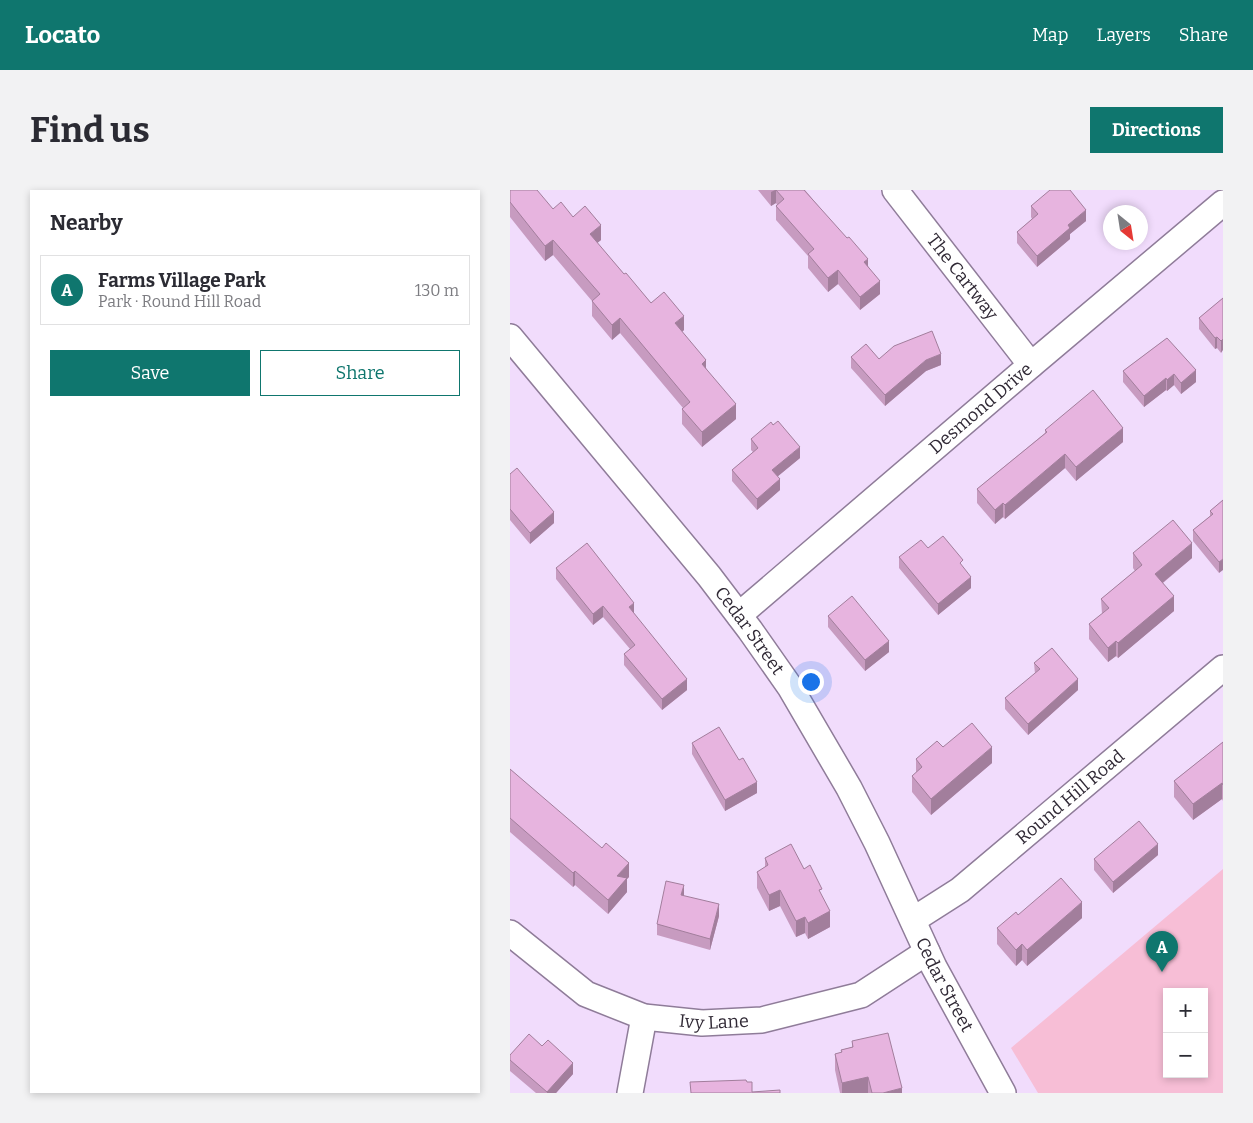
<!DOCTYPE html>
<meta charset="utf-8">
<style>
:root{--surface:#fff;--page:#f2f2f3;--text:#2b2b33;--muted:#7c7c81;--line:#e1e1e2;--accent:#0f766e}
body{margin:0;font-family:Bitter,serif;background:var(--page);color:var(--text)}
.controls{position:absolute;right:15px;bottom:15px;display:grid;overflow:hidden;border-radius:0px;box-shadow:0 2px 8px #0003}
.controls button{width:45px;height:45px;display:grid;place-items:center;padding:0;border:0;border-bottom:1px solid var(--line);background:var(--surface);color:var(--text);font:25px sans-serif}
.compass{position:absolute;left:593px;top:15px;width:45px;height:45px;border-radius:50%;background:var(--surface);box-shadow:0 2px 8px #0003;rotate:150deg}
.you{position:absolute;left:300px;top:491px;width:18px;height:18px;margin:-12px;border:4px solid #fff;border-radius:50%;background:#1a73e8;box-shadow:0 0 0 8px #1a73e833}
.badge{display:grid;place-items:center;width:32px;height:32px;border-radius:50%;background:var(--accent);color:#fff;font-size:16px;font-weight:700}
.pin{position:absolute;translate:-50% -41px;filter:drop-shadow(0 1px 2px #0008)}
.pin::after{content:'';position:absolute;top:26px;width:18px;height:15px;background:inherit;clip-path:polygon(0 0,100% 0,50% 100%)}
.list{margin:0;padding:0;list-style:none}
h2{display:flex;justify-content:space-between;align-items:center;height:65px;margin:0;padding:0 20px;font-size:21px}
h2 small{font-size:16px;font-weight:400;color:var(--muted)}
.list li{display:grid;grid-template-columns:32px 1fr auto;gap:15px;align-items:center;box-sizing:border-box;height:70px;margin:0 10px 10px;padding:0 10px;border:1px solid var(--line);border-radius:0px}
.list b{display:block;font-size:19px;white-space:nowrap}
.list p{margin:0;font-size:16px;white-space:nowrap;color:var(--muted)}
.list em{font-size:16px;font-style:normal;color:var(--muted)}
.actions{display:flex;gap:10px;padding:15px 20px}
.actions a{flex:1;padding:11px 0;border:1px solid var(--accent);border-radius:0px;text-align:center;font-size:18px;color:var(--accent)}
.actions .main{background:var(--accent);color:#fff}
.map{position:relative;flex:none;width:713px;height:903px;overflow:hidden;border-radius:0px}
header{display:flex;align-items:center;gap:30px;box-sizing:border-box;height:70px;padding:0 25px;background:var(--accent);color:#fff}
header strong{font-size:24px}
nav{display:flex;gap:28px;margin-inline-start:auto;font-size:18px}
.intro{display:flex;align-items:center;justify-content:space-between;box-sizing:border-box;height:120px;padding:0 30px}
h1{margin:0;font-size:35px}
.button{padding:12px 22px;border-radius:0px;background:var(--accent);color:#fff;font-size:18px;font-weight:700}
main{display:flex;gap:30px;padding:0 30px}
aside{flex:1;background:var(--surface);border-radius:0px;box-shadow:0 2px 8px #0003}
.map>svg:first-child{display:block}
</style>
<header>
<strong>Locato</strong>
<nav><a>Map</a><a>Layers</a><a>Share</a></nav>
</header>
<div class="intro"><h1>Find us</h1><a class="button">Directions</a></div>
<main>
<aside>
<h2>Nearby<small></small></h2>
<ul class="list">
<li><span class="badge">A</span><div><b>Farms Village Park</b><p>Park · Round Hill Road</p></div><em>130 m</em></li>
</ul>
<div class="actions"><a class="main">Save</a><a>Share</a></div>
</aside>
<div class="map">
<svg width="713" height="903" viewBox="0 0 713 903">
<rect width="100%" height="100%" fill="#f1dcfc"/>
<path fill="#f7bed6" fill-rule="evenodd" d="M713 679V903H528L501 858ZM657 802H694V884H657Z"/>
<g fill="none" stroke-linecap="round" stroke-linejoin="round">
<g stroke="#8f7c99" stroke-width="28">
<g id="street">
<path id="s1" d="M385 0 521 175"/>
<path id="s2" d="M0 147 199 386 240 440 280 497 339 598 367 653 424 777 493 903"/>
<path id="s3" d="M229 425 521 175 713 13"/>
<path id="s4" d="M403 730 450 700 713 478"/>
<path id="s5" d="M0 743 76 804 134 827 192 833 252 830 351 805 417 762"/>
<path d="M120 903 134 827"/>
</g>
</g>
<use href="#street" stroke="#fff" stroke-width="25"/>
</g>
<path fill="#c79bc0" d="M0 0 43 19 63 27 91 50 87 53 114 84 141 113 174 140 172 142 196 178 226 229 192 257 172 234V219L173 218 110 143 102 150 82 126V111L43 65 35 71 0 27Z
M248 0H295L358 76 370 104 350 120 328 94 318 102 298 78V66L266 30V16L267 15 266 13 261 16Z
M521 16 576 31 560 44V49L527 77 507 53V42L522 29 521 27Z
M713 108 711 163 707 158 705 159 689 139V128Z
M657 148 686 192 671 204 664 195 657 201 656 200 634 217 613 192V181Z
M341 167 369 169 431 175 416 181 375 216 341 178Z
M535 240 613 252 566 291 555 278 495 329 493 327 485 334 467 313V299L535 243Z
M241 249 290 268 267 287 270 300 247 320 222 291V280L243 262 241 260Z
M0 284 44 333 20 354 0 330Z
M713 310 709 383 683 351V340L700 326V321Z
M418 358 453 377 461 398 428 425 389 378V367Z
M623 363 682 368 653 393 664 421 608 468 606 466 598 472 579 449V434L592 424 591 409 625 381 623 378Z
M46 378 124 424 177 500 152 520 114 475V464L120 459 93 427 83 435 46 389Z
M318 426 379 462 355 481 318 437Z
M524 473 568 500 518 545 495 519V508L525 484Z
M713 552V611L712 609 683 630 664 607V591Z
M182 553 247 603 215 621 182 564Z
M433 557 482 573 421 625 402 602V586L406 583V569Z
M0 579 119 687 117 689V702L98 724 65 695 63 697 0 642Z
M648 665 603 703 584 680V669Z
M255 668 312 706 320 737 298 749 295 743 286 747 270 716 259 721 247 698V682L255 677Z
M174 706 209 726 200 760 147 745V734Z
M508 725 572 728 517 776 512 770 506 776 487 754V738Z
M342 851 392 903H330L325 880V864L331 863V860L342 857Z
M32 856 63 884 46 903H26L0 881V865Z"/>
<path fill="#a27e9c" d="M265 0H266V13L261 16V2Z
M576 20V31L560 44V49L527 77V66L558 35Z
M91 35V50L80 59V44Z
M43 50V65L35 71V56Z
M358 69V83L354 72Z
M328 80V94L318 102V88Z
M370 91V104L350 120V107Z
M174 126V140L165 148V133Z
M110 128V143L102 150V135Z
M707 147V158L705 159V148Z
M713 149V160L711 163V151Z
M431 164V175L416 181 375 216V205L416 170Z
M196 170V185L192 174Z
M686 180V192L671 204V193Z
M664 184V195L657 201V190Z
M656 188V200L634 217V206Z
M226 214V229L192 257V242Z
M613 238V252L566 291V277Z
M290 257V268L262 291V280Z
M555 264V278L495 329V315Z
M270 289V300L247 320V309Z
M493 313V327L485 334V320Z
M44 322V333L20 354V343Z
M682 353V368L645 399V384Z
M713 369V380L709 383V372Z
M461 387V398L428 425V414Z
M664 406V421L608 468V453Z
M124 413V424L119 417Z
M93 416V427L83 435V424Z
M379 451V462L355 481V470Z
M606 451V466L598 472V458Z
M177 489V500L152 520V509Z
M568 489V500L518 545V534Z
M482 557V573L421 625V609Z
M247 592V603L215 621V610Z
M712 593V609L683 630V614Z
M648 654V665L603 703V692Z
M119 673V687L117 689V702L98 724V710L107 686Z
M65 681V695L63 697V683Z
M174 695V706L171 705Z
M270 700V716L259 721V705Z
M572 712V728L517 776V760Z
M209 714V726L200 760V749Z
M320 721V737L298 749V733Z
M295 727V743L286 747V731Z
M512 754V770L506 776V760Z
M63 873V884L46 903H37V902Z
M358 887V903H332V893Z
M392 898V903H373Z"/>
<path fill="#e7b4df" stroke="#a27e9c" d="M0 0H27L43 19 51 12 63 27 75 16 91 35 80 44 114 84 116 83 141 113 154 102 174 126 165 133 196 170 192 174 226 214 192 242 172 219 180 212 110 128 102 135 82 111 90 104 43 50 35 56 0 12Z
M266 0H294L337 48 339 47 358 69 354 72 370 91 350 107 328 80 318 88 298 64 304 59 266 16 274 9Z
M540 0H560L576 20 558 35 560 38 527 66 507 42 528 24 521 16Z
M713 108V149L711 151 707 147 705 148 689 128Z
M422 141 431 164 416 170 375 205 341 167 356 154 369 169 384 156Z
M657 148 686 180 671 193 664 184 657 190 656 188 634 206 613 181Z
M583 200 613 238 566 277 555 264 495 315 493 313 485 320 467 299 537 242 535 240Z
M268 231 290 257 262 280 270 289 247 309 222 280 248 258 241 249 261 232 263 235Z
M7 278 44 322 20 343 0 319V284Z
M713 310V369L709 372 683 340 703 324 700 321Z
M663 330 682 353 645 384 664 406 608 453 606 451 598 458 579 434 599 418 591 409 632 375 623 363Z
M433 346 453 370 450 373 461 387 428 414 389 367 411 350 418 358Z
M77 353 124 413 119 417 177 489 152 509 114 464 125 455 93 416 83 424 46 378Z
M342 406 379 451 355 470 318 426Z
M542 458 568 489 518 534 495 508 530 479 524 473Z
M462 533 482 557 421 609 402 586 412 577 406 569 427 551 433 557Z
M209 537 229 570 233 568 247 592 215 610 182 553Z
M713 552V595L712 593 683 614 664 591Z
M0 579 92 658 96 653 119 673 107 686 117 688 98 710 65 681 63 683 0 628Z
M629 631 648 654 603 692 584 669Z
M281 654 294 679 300 675 312 699 309 700 320 721 298 733 295 727 286 731 270 700 259 705 247 682 258 675 255 668Z
M551 688 572 712 517 760 512 754 506 760 487 738 506 722 508 725Z
M156 691 174 695 171 705 209 714 200 749 147 734Z
M378 843 392 898 373 903H362L358 887 332 893 325 864 332 862 331 860 343 857 342 851Z
M19 844 32 856 38 850 63 873 37 902 0 870V865Z
M236 890 237 892H242V902L270 900V903H181L180 892Z"/>
<g text-anchor="middle" dominant-baseline="central" stroke-width="4.5" stroke-linejoin="round" paint-order="stroke">
<g font-size="18" fill="#302935" stroke="#fff">
<text stroke="none"><textPath href="#s1" startOffset="110">The Cartway</textPath></text>
<text stroke="none"><textPath href="#s3" startOffset="318">Desmond Drive</textPath></text>
<text stroke="none"><textPath href="#s2" startOffset="379">Cedar Street</textPath></text>
<text stroke="none"><textPath href="#s4" startOffset="200">Round Hill Road</textPath></text>
<text stroke="none"><textPath href="#s2" startOffset="784">Cedar Street</textPath></text>
<text stroke="none"><textPath href="#s5" startOffset="230">Ivy Lane</textPath></text>
</g>
</g>
</svg>
<div class="controls">
<button>+</button>
<button>−</button>
</div>
<svg class="compass" viewBox="-18 -18 36 36"><path d="M0-13l5 13h-10z" fill="#e53935"/><path d="M0 13l5-13h-10z" fill="#7c7c81"/></svg>
<div class="you"></div>
<div class="pin badge" style="left:652px;top:782px">A</div>
</div>
</main>
